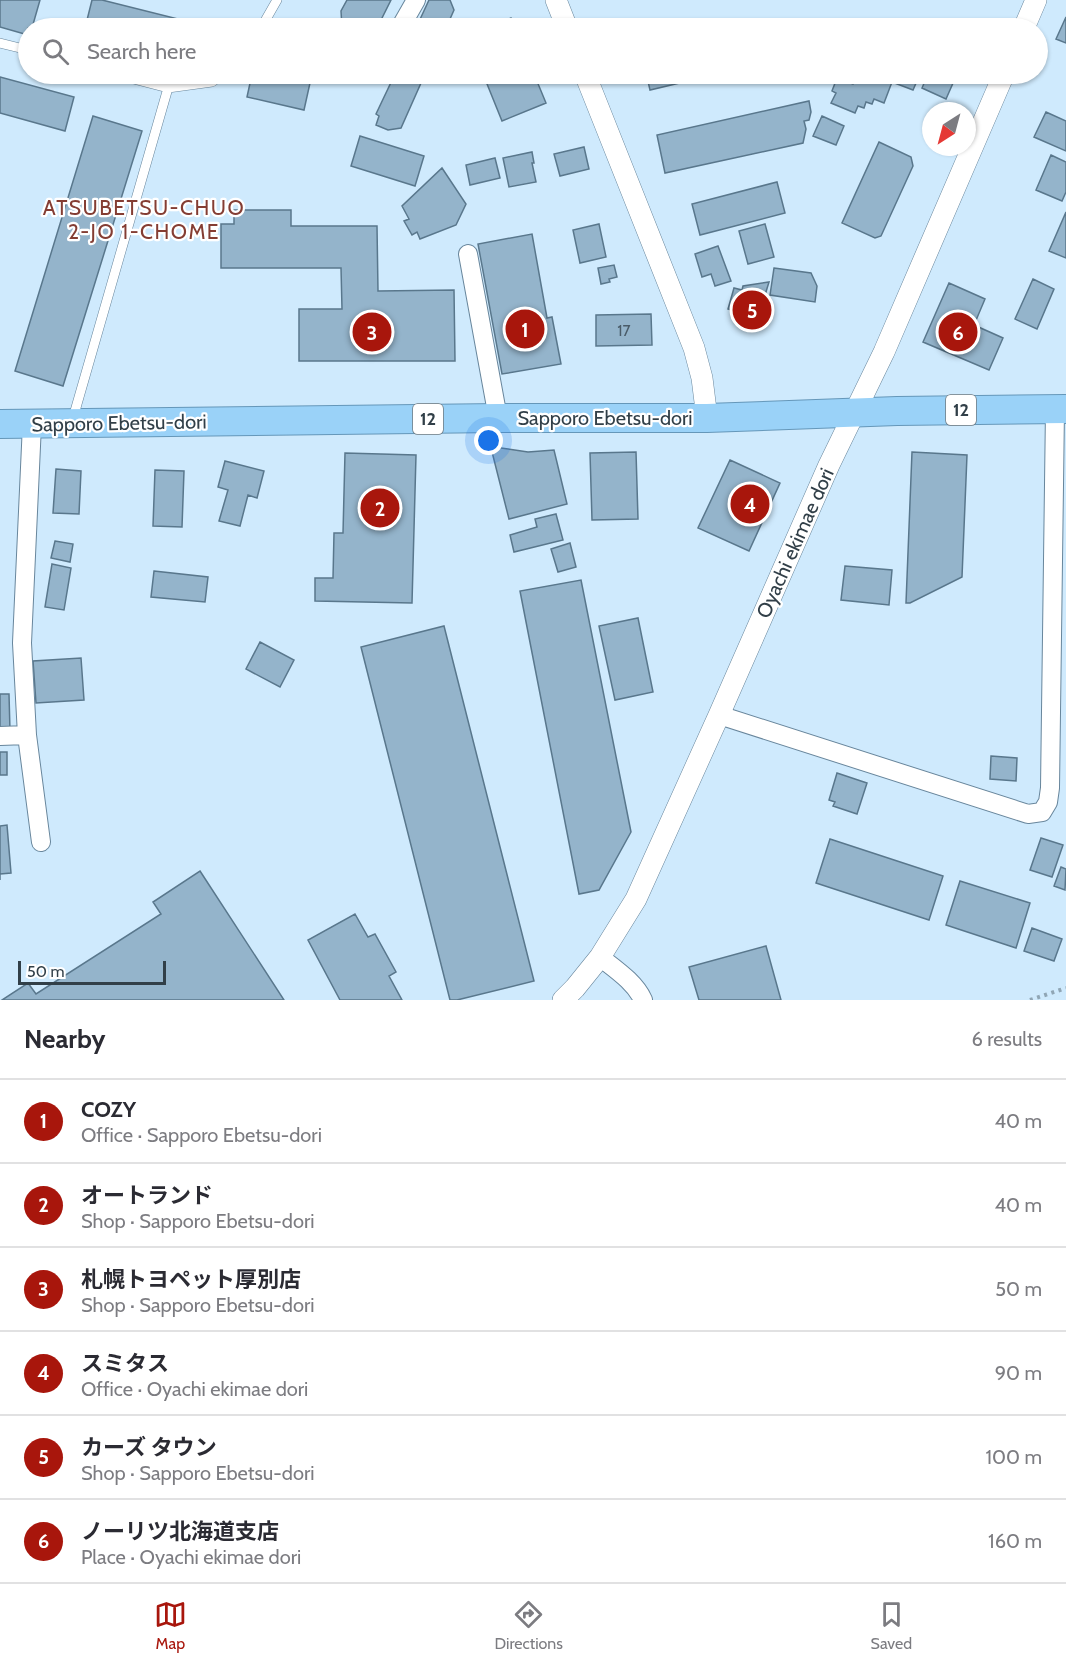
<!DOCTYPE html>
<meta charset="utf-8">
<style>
:root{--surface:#fff;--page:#f7f7f7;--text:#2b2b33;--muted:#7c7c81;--line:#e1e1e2;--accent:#a8160c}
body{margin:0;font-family:Cabin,"Noto Sans JP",sans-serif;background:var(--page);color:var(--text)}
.compass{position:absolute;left:922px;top:102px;width:54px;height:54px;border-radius:50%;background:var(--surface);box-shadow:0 2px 4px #0004;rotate:216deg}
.scale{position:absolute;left:18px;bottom:15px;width:148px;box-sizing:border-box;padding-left:6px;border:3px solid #313f48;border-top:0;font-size:16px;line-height:21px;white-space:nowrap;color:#313f48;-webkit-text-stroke:4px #fff;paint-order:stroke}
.you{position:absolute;left:489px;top:441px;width:21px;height:21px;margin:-15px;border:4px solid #fff;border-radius:50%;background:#1a73e8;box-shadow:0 0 0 9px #1a73e833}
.badge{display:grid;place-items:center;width:39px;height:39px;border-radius:50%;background:var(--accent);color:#fff;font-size:20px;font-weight:700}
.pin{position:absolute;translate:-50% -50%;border:3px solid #fff;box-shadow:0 2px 6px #0006}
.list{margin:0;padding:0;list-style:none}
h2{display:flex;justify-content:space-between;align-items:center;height:78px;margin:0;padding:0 24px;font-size:26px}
h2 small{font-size:20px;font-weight:400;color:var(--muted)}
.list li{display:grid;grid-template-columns:39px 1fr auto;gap:18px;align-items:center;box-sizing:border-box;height:84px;padding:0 24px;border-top:2px solid var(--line)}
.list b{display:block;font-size:22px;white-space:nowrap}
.list p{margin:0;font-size:20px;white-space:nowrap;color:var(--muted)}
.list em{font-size:20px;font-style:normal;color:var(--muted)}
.icon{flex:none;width:33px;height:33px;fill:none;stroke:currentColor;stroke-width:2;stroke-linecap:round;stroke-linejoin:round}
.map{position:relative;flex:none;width:1066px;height:1000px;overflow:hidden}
.search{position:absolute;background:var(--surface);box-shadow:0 2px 4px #0004;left:18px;right:18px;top:18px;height:66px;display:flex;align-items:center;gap:15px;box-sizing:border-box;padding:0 21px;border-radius:33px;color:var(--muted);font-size:22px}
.sheet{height:582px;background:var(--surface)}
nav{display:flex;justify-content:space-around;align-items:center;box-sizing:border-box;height:84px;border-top:2px solid var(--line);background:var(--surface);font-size:16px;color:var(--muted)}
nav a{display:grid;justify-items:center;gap:3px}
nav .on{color:var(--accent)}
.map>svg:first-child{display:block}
</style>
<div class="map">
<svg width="1066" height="1000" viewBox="0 0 1066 1000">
<rect width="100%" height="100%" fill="#cfeafd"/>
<path fill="#94b4cb" stroke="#59778c" stroke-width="1.5" d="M0 0H40L32 28H28V35L0 27Z
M92 0H102L182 20 180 28H85Z
M347 0H391L377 28H342L341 11Z
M429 0H450L454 10 446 28H416Z
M1066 17V43L1056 39Z
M511 18 515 28H486Z
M252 74H312L304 110 247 97Z
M395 74H425L401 128 388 130 376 125 379 116 376 114Z
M483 74H534L546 103 502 121Z
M644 74H704L705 77 650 90 647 77 645 78Z
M857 74 877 80 879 74H920L913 90 892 82 884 103 874 99 872 104 866 102 864 108 858 106 855 113 831 103 836 93 832 91 837 78 853 84Z
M928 74H957L946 99 922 88Z
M0 77 74 97 65 131 0 113Z
M809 101 811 112 809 120 804 121 806 129 803 143 665 173 657 135Z
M1046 112 1066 121V151L1034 137Z
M93 116 142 131 63 386 15 371Z
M822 116 844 126 836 145 813 136Z
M360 136 424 156 415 186 351 166Z
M879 142 911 157 913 166 881 236 875 238 842 223Z
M584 147 589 169 560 176 554 154Z
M532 152 534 163H532L536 182 509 187 503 158Z
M1051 155 1066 162V192L1062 201 1036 190Z
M495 158 500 178 470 185 466 165Z
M442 168 466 204 456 225 420 239 417 232 412 235 404 221 409 219 402 206Z
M777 182 785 213 700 235 692 204Z
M234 210H291V226H377L378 291 454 290 455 361H299V309H342L341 268H221V224H234Z
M1066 212V258L1049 251Z
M599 224 606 257 580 263 573 230Z
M765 224 774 257 748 264 739 231Z
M532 234 547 318 552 317 561 364 502 374 478 244Z
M718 246 731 281 715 286 711 274 702 277 695 254Z
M614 265 617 277 609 279 610 282 601 284 598 268Z
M774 268 811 273 817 286 815 302 770 295Z
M1033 279 1054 289 1037 329 1015 319Z
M769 282 758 318 728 309 734 288 742 290 743 286Z
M949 283 985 299 974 325 1003 338 989 370 923 342Z
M651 314 652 345 596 346V315Z
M494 447 528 452 554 450 567 504 509 519 491 448Z
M636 452 638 519 592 520 590 453Z
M912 452 967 455 962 577 910 603H906Z
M345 453 416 455 412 603 315 601V578H333L334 533H343Z
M730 460 780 483 749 551 698 528Z
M225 461 264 471 257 498 248 495 240 526 219 521 228 490 218 487Z
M56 469 81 471 79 514 53 513Z
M155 470 184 471 182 527 153 526Z
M556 514 563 540 514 552 510 535 537 527 535 519Z
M55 541 73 544 70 562 51 558Z
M570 543 576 567 558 572 551 549Z
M52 564 71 568 64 610 45 607Z
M845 566 892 570 889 605 841 600Z
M154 571 208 577 205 602 151 597Z
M581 580 631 832 599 890 579 894 520 591Z
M638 618 653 692 615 700 599 626Z
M444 626 534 981 457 1000H450L361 647Z
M260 642 294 660 280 687 246 669Z
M81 658 84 700 36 703 33 661Z
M0 694H9L10 731H0Z
M0 752H7V775H0Z
M991 756 1017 758 1016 781 990 779Z
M837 773 867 783 857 814 833 806 835 802 829 800Z
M7 825 11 873 0 874V880V826Z
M1041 838 1063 845 1052 877 1030 870Z
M830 839 943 876 929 920 816 883Z
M1061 867 1066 869 1065 890 1054 886Z
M200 871 284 1000H2L28 983 36 994 161 914 153 902Z
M960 881 1030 903 1016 948 946 925Z
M355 914 368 937 375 934 396 972 389 976 402 1000H340L308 940Z
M1032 928 1062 939 1054 961 1024 951Z
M766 946 781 1000H699L689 967Z"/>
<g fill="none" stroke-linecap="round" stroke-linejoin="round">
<g stroke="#68869c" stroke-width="10">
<path id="service" d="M261 28 277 0
M0 43 28 50
M114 74 168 88
M73 418 168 88 212 82 223 74"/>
</g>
<g stroke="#68869c" stroke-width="20">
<path id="minor" d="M400 28 416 0
M468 254 498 418
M32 424 22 643 27 735 41 842
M719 715 1028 814 1042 812 1048 802 1050 788 1055 409
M0 736 27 735
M600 957C615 969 635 982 643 1000"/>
</g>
<g stroke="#68869c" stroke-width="22">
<path id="tertiary" d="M556 0 567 28
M1024 28 1036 0
M585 74 694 348 702 378 707 418
M563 1000 575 988 600 957 636 899 719 715 829 465 884 352 1004 74"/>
</g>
<g stroke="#6597b9" stroke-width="30">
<path id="trunk" d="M0 424 498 418H707L897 411 1066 409"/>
</g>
<path stroke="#90a6b5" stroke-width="4" stroke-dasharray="3 4.5" stroke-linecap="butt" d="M1030 1000 1066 988"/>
<use href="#service" stroke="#fff" stroke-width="9"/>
<use href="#minor" stroke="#fff" stroke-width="18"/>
<use href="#tertiary" stroke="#fff" stroke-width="21"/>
<use href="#trunk" stroke="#9ad2f8" stroke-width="28"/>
</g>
<g text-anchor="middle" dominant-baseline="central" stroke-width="4.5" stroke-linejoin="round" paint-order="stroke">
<g font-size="16" fill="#4a5c69">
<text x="624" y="330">17</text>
</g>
<g fill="#fff" stroke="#6f797f" stroke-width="1.5">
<rect x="946" y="395" width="30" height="30" rx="4.5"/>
<rect x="413" y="404" width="30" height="30" rx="4.5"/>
</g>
<g font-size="18" font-weight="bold" fill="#313f48">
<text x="961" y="410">12</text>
<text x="428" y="419">12</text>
</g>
<g font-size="20" fill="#313f48" stroke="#fff">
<text x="605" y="418">Sapporo Ebetsu-dori</text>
<text transform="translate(119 423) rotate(-1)">Sapporo Ebetsu-dori</text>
<text transform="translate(795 543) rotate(-66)">Oyachi ekimae dori</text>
</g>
<g font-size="21" letter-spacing="1.5" fill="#843d33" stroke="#fff">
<text x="144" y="207">ATSUBETSU-CHUO<tspan x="144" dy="24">2-JO 1-CHOME</tspan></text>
</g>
</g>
</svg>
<svg class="compass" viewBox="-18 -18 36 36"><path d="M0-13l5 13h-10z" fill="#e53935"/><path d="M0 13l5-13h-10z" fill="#7c7c81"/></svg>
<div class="scale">50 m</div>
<div class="you"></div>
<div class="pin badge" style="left:525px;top:329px">1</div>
<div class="pin badge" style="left:380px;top:508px">2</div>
<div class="pin badge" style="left:372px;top:332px">3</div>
<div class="pin badge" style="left:750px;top:504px">4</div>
<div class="pin badge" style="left:752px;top:310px">5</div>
<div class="pin badge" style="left:958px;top:332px">6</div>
<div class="search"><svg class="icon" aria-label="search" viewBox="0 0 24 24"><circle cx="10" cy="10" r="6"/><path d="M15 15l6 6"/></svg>Search here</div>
</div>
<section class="sheet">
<h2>Nearby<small>6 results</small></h2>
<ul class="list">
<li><span class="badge">1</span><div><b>COZY</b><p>Office · Sapporo Ebetsu-dori</p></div><em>40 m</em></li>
<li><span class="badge">2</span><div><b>オートランド</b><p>Shop · Sapporo Ebetsu-dori</p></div><em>40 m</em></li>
<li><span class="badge">3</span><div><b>札幌トヨペット厚別店</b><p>Shop · Sapporo Ebetsu-dori</p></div><em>50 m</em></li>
<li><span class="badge">4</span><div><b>スミタス</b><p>Office · Oyachi ekimae dori</p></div><em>90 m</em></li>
<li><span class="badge">5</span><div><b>カーズ タウン</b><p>Shop · Sapporo Ebetsu-dori</p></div><em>100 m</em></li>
<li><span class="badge">6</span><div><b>ノーリツ北海道支店</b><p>Place · Oyachi ekimae dori</p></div><em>160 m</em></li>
</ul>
</section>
<nav>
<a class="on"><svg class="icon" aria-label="map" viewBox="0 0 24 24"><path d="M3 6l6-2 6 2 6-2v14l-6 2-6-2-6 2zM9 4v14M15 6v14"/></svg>Map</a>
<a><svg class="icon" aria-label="directions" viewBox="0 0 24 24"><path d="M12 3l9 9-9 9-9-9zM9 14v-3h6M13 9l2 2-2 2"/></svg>Directions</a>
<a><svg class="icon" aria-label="saved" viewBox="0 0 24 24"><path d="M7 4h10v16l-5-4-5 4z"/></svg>Saved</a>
</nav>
